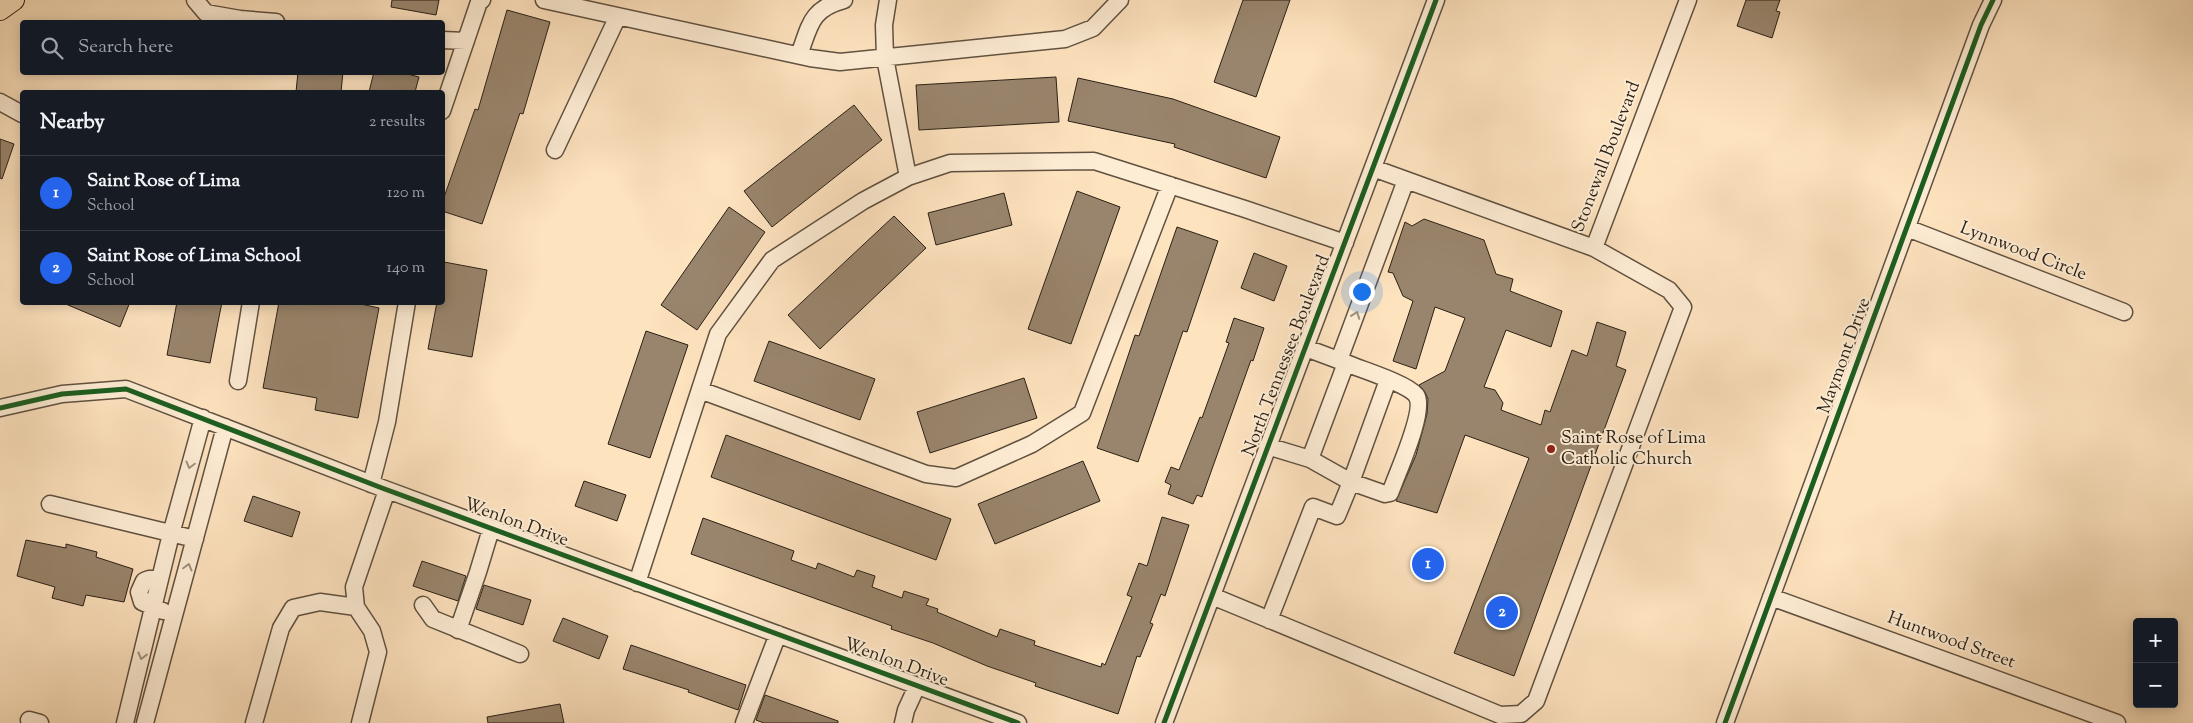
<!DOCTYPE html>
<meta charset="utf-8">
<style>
:root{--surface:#171b24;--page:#20242c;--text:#f1f3f6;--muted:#9ea1a6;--line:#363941;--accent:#2563eb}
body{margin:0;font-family:"Sorts Mill Goudy",serif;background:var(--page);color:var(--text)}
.controls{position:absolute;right:15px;bottom:15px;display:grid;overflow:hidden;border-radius:5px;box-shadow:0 2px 12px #0003}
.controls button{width:45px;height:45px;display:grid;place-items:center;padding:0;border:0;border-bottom:1px solid var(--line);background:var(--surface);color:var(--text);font:25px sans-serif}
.you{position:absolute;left:1361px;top:291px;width:18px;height:18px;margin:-12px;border:4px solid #fff;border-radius:50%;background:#1a73e8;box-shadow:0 0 0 8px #1a73e833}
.badge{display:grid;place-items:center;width:32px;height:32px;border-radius:50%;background:var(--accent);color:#fff;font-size:16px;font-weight:700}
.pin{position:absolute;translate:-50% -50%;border:2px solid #fff;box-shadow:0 1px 5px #0006}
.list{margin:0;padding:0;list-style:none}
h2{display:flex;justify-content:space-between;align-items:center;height:65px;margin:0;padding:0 20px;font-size:21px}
h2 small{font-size:16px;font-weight:400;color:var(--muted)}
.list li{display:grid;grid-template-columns:32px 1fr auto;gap:15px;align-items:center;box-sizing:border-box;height:75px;padding:0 20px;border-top:1px solid var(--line)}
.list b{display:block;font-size:19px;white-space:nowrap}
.list p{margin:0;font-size:16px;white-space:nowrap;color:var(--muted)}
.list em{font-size:16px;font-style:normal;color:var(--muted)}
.icon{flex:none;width:28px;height:28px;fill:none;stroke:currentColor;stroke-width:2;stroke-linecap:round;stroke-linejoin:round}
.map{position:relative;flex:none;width:2193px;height:723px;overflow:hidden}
.search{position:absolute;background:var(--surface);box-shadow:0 2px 12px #0003;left:20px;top:20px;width:425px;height:55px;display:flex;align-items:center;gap:12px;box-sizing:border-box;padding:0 18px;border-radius:5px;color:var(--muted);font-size:19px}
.panel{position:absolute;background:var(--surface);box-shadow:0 2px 12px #0003;left:20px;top:90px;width:425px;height:215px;border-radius:5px}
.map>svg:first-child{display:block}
</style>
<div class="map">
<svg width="2193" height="723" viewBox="0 0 2193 723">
<rect width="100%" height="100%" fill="#fee3bf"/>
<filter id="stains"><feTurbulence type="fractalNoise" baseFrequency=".004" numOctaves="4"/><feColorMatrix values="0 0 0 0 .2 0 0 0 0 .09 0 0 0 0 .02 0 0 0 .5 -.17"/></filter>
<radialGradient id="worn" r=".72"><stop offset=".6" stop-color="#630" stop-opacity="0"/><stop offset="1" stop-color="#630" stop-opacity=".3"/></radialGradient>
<path fill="#99856d" stroke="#2b2015" d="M392 0H439L436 15 391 7Z
M1243 0H1290L1256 97 1214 82Z
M1746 0H1780L1776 11 1780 12 1772 38 1737 26Z
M507 10 550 22 523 114 520 113 482 224 442 211V203L475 109 478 110Z
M298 72H343L341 92H296Z
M374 72H400L419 77 415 92H369Z
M1056 77 1059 122 919 130 916 85Z
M1078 78 1173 99 1280 137 1266 178 1174 147 1175 144 1068 121Z
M854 105 882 140 772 227 744 191Z
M0 139 14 144 2 179 0 178Z
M1077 191 1120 207 1071 344 1028 329Z
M1004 193 1012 225 936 245 928 213Z
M729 207 765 232 697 330 661 305Z
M894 216 926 248 820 349 788 315Z
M1424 219 1484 240 1496 274 1513 279 1510 291 1562 311 1551 347 1506 330 1484 387 1495 390 1503 403 1501 410 1541 425 1545 410 1550 412 1572 350 1587 356 1597 322 1626 332 1616 366 1626 370 1514 676 1454 653 1529 458 1465 435 1437 513 1396 501 1416 455 1427 414 1428 399 1425 392 1419 385 1445 371 1465 318 1435 307 1416 369 1393 361 1413 301 1403 296 1393 273 1388 272 1405 222 1412 226Z
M1177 227 1218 241 1187 332 1183 331 1138 462 1097 448 1135 335 1139 336Z
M1254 253 1287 266 1274 301 1241 288Z
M444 262 487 270 472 357 428 349 437 302H442Z
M61 302H130L120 327Z
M177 302H222L210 363 167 355Z
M279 302H352L379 308 358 418 315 410 317 398 263 388Z
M1234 318 1264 328 1253 361 1251 360 1202 497 1197 495 1193 504 1168 494 1171 485 1165 482 1171 467 1179 470 1200 417 1202 418 1229 343 1226 342Z
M646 331 688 345 650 458 608 444Z
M769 341 875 379 860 420 754 381Z
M1024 378 1037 418 930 453 917 412Z
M726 435 951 519 936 560 711 477Z
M1083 461 1100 501 995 544 978 504Z
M584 481 626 495 617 521 575 506Z
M253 496 300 512 292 537 244 521Z
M1162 517 1189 525 1165 596 1161 594 1150 623 1153 624 1140 657 1137 656 1118 714 1035 686 1036 683 987 666 933 643 891 629 892 626 691 554 703 518 794 551 791 560 816 569 818 563 854 577 857 570 875 576 872 587 902 598 904 591 929 599 926 605 938 609 937 612 997 637 1000 629 1035 641 1034 645 1101 667 1102 663 1105 665 1132 597 1127 595 1139 563 1147 566Z
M26 540 66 548V544L97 552 96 557 133 569 124 602 86 595 83 606 52 598 55 587 17 576Z
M422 561 466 576 458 601 413 586Z
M484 585 531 600 523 625 476 609Z
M563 618 608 636 599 659 553 641Z
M631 645 746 685 738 710 688 692 689 690 623 669Z
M765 695 838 721V723H764L756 720Z
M560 704 564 723H488L487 717Z"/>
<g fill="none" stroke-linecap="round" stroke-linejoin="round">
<g stroke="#605140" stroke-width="19">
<path id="minor" d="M195 0 206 13 240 19 276 22
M544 0 810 58 840 62 1065 39 1093 28 1120 0
M888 0 884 25 885 58 908 177
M442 40 466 41
M799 55C810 26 810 9 844 0
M0 102 22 114
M442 111 479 2 482 0
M555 150 618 16
M1907 228 2124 312
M1594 248 1688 0
M1339 360 1406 180
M1346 363C1362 370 1406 383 1416 395 1426 408 1400 467 1394 483L1390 493 1385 494 1351 482 1388 380
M238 381 251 302
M700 390 926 474 956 478 1032 444 1082 413 1170 185
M0 408 62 394 126 389 382 488 1018 723
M1267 446 1310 459 1346 363 1306 348
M371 484 387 422 407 302
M50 504 195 539
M160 579H149L144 581 139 592 142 602 163 611
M637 583 718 334 772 260 863 201 908 177 950 163 1094 161 1245 209 1345 243
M1212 596 1500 715 1521 714 1536 701 1683 307 1669 290 1594 248 1373 168
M1771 597 2117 723
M423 605 433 619 520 654
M1269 620 1313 507 1337 516 1351 482 1310 459
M458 630 478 572 491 529
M29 720 40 723
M125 723 171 534 203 418
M145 723 225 427
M254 723 281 628 293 608 320 602 356 607
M360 723 378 652 372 631 356 607 354 587 387 490
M744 723 778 634
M903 723 906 710 917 686
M1164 723 1436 0
M1725 723 1981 25 1993 0"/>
</g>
<g stroke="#2b2015" stroke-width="22">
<path id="major" d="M0 10 14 0"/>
</g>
<use href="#minor" stroke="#feedd5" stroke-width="16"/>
<use href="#major" stroke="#fee3bf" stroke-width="20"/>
<g stroke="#feedd5" stroke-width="8">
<path id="cycleway" d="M0 408 62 394 126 389 382 488 1018 723
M1164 723 1436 0
M1725 723 1981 25 1993 0"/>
</g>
<use href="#cycleway" stroke="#1b5e20" stroke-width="5"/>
</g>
<defs><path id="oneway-chevron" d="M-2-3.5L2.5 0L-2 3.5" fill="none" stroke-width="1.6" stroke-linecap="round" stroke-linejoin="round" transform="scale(1.25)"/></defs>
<g stroke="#9f917f">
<use href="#oneway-chevron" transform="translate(1356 315) rotate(-70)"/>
<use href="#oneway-chevron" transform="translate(190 465) rotate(105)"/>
<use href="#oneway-chevron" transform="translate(188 567) rotate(-75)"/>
<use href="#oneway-chevron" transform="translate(142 656) rotate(104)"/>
</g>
<circle fill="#8f2418" stroke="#feedd5" stroke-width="2" cx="1551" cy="449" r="5"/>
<g text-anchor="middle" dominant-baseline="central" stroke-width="4" stroke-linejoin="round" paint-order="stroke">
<g font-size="18" fill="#2b2015" stroke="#feedd5">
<text transform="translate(1607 157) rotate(-69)">Stonewall Boulevard</text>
<text transform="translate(2023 252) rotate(21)">Lynnwood Circle</text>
<text transform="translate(1287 356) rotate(-69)">North Tennessee Boulevard</text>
<text transform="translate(1845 356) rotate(-70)">Maymont Drive</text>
<text transform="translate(516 523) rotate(20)">Wenlon Drive</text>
<text transform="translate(1951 641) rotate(20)">Huntwood Street</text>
<text transform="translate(896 663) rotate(20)">Wenlon Drive</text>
</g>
<g font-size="18" fill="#2b2015" stroke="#feedd5" text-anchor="start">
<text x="1561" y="439">Saint Rose of Lima<tspan x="1561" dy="21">Catholic Church</tspan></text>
</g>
</g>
<rect width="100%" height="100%" filter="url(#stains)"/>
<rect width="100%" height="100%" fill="url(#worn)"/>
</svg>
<div class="controls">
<button>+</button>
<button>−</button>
</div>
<div class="you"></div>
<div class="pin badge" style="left:1428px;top:564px">1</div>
<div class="pin badge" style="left:1502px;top:612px">2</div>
<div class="search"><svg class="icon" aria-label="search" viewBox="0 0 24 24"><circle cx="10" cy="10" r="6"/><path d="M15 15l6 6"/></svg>Search here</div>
<section class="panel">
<h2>Nearby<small>2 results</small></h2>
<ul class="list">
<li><span class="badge">1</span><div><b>Saint Rose of Lima</b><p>School</p></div><em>120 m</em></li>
<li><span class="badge">2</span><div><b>Saint Rose of Lima School</b><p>School</p></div><em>140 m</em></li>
</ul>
</section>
</div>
